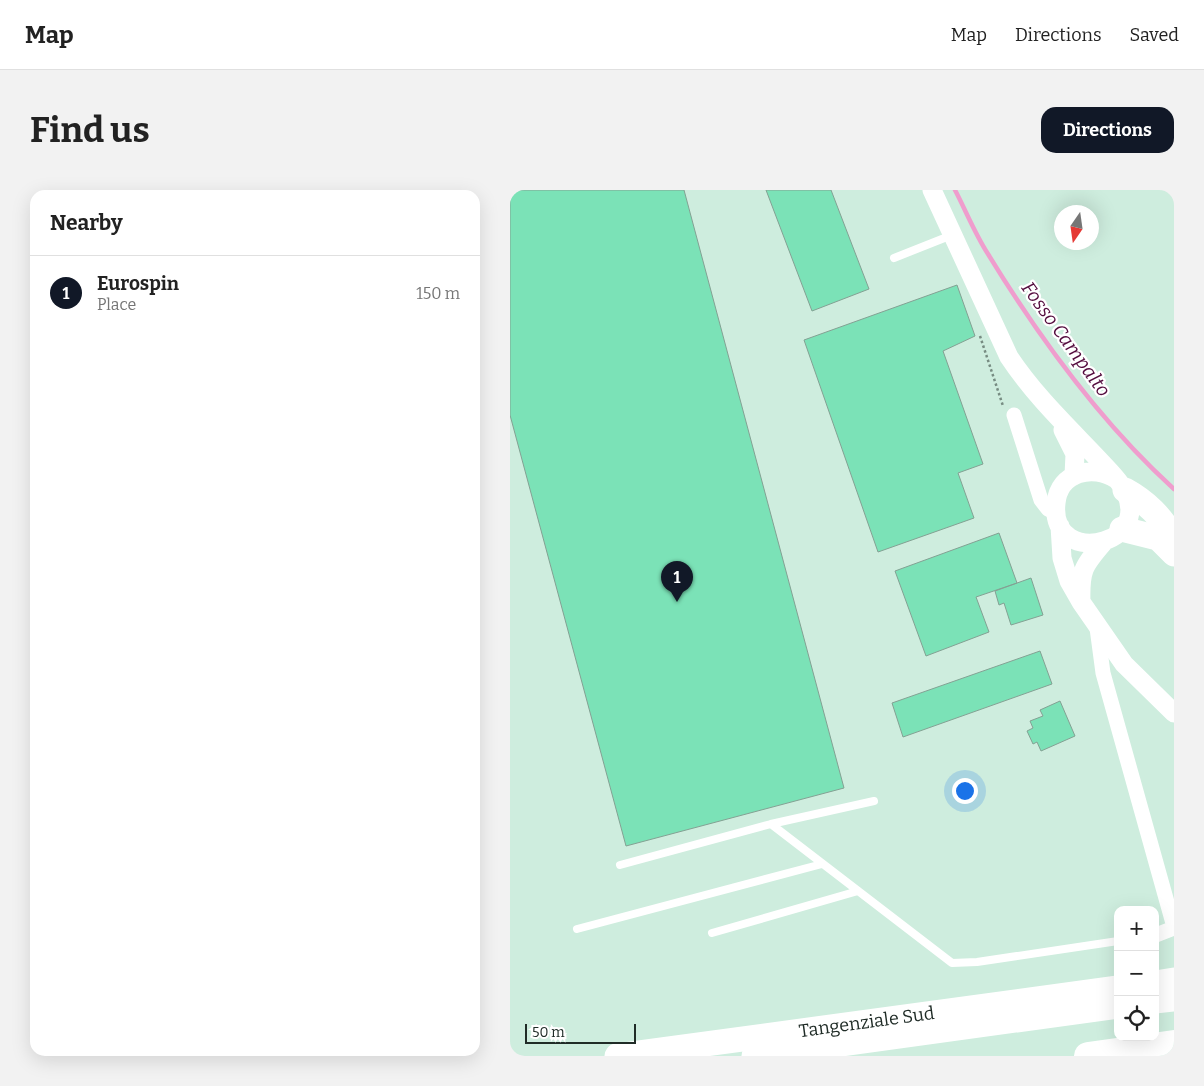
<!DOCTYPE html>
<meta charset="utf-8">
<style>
:root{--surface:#fff;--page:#f2f2f2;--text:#222;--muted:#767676;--line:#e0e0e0;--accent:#111827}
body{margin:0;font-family:Bitter,serif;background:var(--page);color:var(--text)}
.controls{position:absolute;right:15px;bottom:15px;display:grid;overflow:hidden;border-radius:10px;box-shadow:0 5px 20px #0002}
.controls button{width:45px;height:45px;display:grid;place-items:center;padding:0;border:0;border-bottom:1px solid var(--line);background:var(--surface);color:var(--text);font:25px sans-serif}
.compass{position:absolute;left:544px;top:15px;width:45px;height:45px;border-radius:50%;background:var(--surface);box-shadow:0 5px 20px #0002;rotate:193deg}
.scale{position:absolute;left:15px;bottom:12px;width:111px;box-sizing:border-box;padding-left:5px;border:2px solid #202c27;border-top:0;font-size:14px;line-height:18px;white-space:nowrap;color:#202c27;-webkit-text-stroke:4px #fff;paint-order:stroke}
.you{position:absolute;left:454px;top:600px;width:18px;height:18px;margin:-12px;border:4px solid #fff;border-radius:50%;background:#1a73e8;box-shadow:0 0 0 8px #1a73e833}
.badge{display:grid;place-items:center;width:32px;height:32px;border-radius:50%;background:var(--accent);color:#fff;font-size:16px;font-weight:700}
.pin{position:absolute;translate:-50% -41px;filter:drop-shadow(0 1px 2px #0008)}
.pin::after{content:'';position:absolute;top:26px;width:18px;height:15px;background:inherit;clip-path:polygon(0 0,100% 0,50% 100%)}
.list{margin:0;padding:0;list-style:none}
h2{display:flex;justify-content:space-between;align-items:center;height:65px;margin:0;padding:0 20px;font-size:21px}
h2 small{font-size:16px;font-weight:400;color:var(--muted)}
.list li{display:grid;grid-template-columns:32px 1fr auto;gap:15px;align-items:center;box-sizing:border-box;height:75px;padding:0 20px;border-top:1px solid var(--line)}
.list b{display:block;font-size:19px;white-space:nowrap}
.list p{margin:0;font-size:16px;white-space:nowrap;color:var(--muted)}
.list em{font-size:16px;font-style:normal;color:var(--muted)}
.icon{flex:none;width:28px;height:28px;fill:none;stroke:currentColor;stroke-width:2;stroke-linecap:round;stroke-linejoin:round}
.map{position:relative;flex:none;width:664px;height:866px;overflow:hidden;border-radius:15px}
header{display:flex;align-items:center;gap:30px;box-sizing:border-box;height:70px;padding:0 25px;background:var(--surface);border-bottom:1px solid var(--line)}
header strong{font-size:24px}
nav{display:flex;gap:28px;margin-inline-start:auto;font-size:18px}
.intro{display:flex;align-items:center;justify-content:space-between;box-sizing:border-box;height:120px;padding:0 30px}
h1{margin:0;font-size:35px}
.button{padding:12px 22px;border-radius:15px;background:var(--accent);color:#fff;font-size:18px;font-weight:700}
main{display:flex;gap:30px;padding:0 30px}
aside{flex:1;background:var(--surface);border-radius:15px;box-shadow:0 5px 20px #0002}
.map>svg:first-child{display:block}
</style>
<header>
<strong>Map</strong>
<nav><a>Map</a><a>Directions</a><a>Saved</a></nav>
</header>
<div class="intro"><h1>Find us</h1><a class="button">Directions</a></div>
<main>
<aside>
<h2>Nearby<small></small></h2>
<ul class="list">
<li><span class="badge">1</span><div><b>Eurospin</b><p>Place</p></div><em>150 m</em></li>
</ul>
</aside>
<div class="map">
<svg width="664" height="866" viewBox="0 0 664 866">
<rect width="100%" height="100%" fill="#ceedde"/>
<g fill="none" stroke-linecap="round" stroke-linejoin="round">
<path stroke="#ef9dcd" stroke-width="4.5" d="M445 0C456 21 465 44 478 64 530 149 590 232 664 299"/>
</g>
<path fill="#7be2b7" stroke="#83a193" d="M0 0H174L334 598 116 656 0 225Z
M256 0H321L359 99 302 121Z
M447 95 465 146 433 161 473 274 448 283 464 328 368 362 294 150Z
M489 343 507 393 466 407 479 442 416 466 385 381Z
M521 388 533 425 501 435 494 413 489 415 485 401Z
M530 461 542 494 393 547 382 513Z
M550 511 565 546 531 561 527 552 523 554 517 541 523 538 520 531 533 526 530 520Z"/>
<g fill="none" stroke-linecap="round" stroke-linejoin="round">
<path stroke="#778c82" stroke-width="2.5" stroke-dasharray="2.5 2.5" stroke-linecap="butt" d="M470 146 493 216"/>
<path stroke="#fff" stroke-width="8" d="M384 68 442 45
M261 634 364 611
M110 675 261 634 442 773 467 772 608 751
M67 739 312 674
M202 743 348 701"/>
<path stroke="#fff" stroke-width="15" d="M504 225 531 310 538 319 546 323
M587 438 593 483 664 737
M646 745 664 738"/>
<path stroke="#fff" stroke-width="19" d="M422 0 499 167C529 212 568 246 604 286 663 353 538 383 546 313 549 282 583 274 606 289
M553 240 565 264 564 286
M550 336 552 368 559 391 571 412 614 474 664 523
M571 412C570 381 573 376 593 353"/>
<g stroke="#fff" stroke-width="25">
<path d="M615 300C637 312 651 327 664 348"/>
<path d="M612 339 648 348 664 364"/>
<path d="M645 793 664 790"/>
<path d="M645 811 664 809"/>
<path id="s1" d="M107 866 608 798"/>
<path d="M244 866 608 816"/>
</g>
<path stroke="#fff" stroke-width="28" d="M578 866 664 854"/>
</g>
<g text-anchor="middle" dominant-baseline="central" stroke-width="4.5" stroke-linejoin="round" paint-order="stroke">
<g font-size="18" fill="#202c27" stroke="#fff">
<text stroke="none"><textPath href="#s1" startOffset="252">Tangenziale Sud</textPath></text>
</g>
<g font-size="19" font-style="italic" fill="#540c3e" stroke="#fff">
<text transform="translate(556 149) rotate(54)">Fosso Campalto</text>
</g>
</g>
</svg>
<div class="controls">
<button>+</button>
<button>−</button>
<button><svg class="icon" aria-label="locate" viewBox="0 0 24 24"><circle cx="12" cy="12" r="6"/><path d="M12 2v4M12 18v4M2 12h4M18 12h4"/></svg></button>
</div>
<svg class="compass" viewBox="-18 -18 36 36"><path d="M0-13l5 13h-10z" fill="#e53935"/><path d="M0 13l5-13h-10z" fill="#767676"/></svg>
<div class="scale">50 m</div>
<div class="you"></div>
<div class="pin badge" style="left:167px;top:412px">1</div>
</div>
</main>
